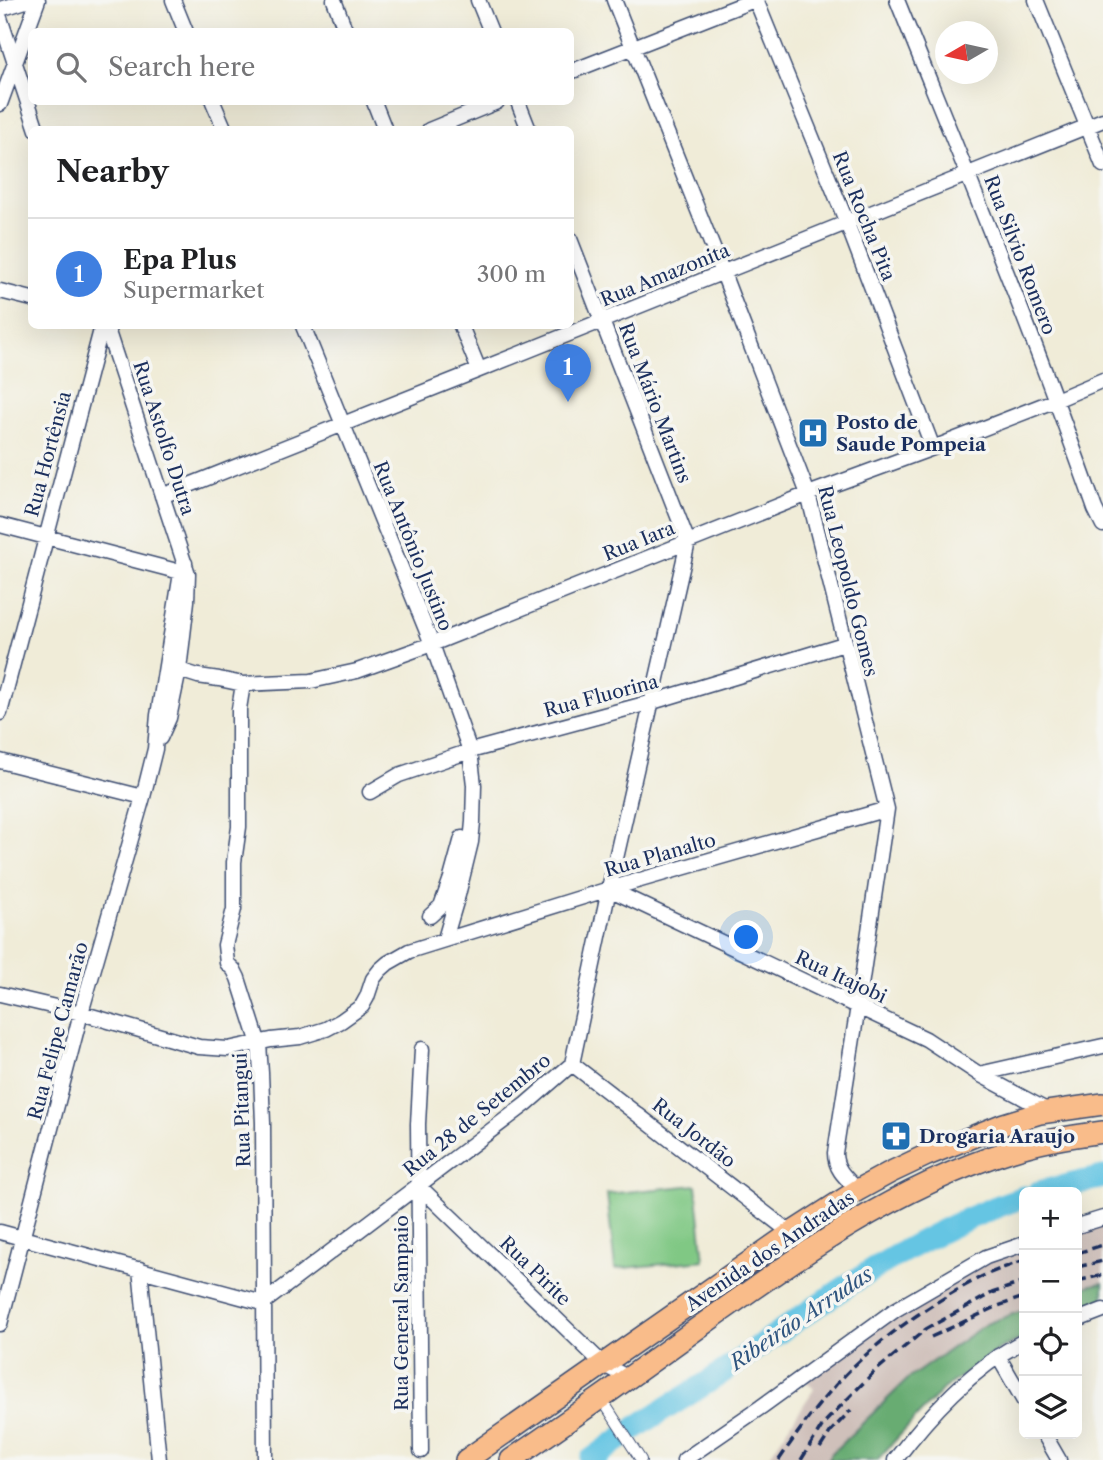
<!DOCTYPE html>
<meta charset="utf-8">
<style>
:root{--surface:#fff;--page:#f6f6f6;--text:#202124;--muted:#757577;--line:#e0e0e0;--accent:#b45309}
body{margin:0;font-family:"Libre Caslon Text",serif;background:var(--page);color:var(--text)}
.controls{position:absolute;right:21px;bottom:21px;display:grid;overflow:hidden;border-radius:10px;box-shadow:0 7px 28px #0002}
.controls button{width:63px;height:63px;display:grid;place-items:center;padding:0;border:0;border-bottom:2px solid var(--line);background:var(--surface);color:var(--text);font:35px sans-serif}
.compass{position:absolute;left:935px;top:21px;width:63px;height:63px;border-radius:50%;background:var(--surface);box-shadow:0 7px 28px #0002;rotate:261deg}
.you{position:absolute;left:747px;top:938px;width:24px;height:24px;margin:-18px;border:5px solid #fff;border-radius:50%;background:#1a73e8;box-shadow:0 0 0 10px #1a73e833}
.badge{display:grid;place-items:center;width:46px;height:46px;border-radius:50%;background:var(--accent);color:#fff;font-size:23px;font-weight:700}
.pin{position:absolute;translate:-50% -58px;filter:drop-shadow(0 2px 4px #0008)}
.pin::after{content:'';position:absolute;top:37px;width:24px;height:21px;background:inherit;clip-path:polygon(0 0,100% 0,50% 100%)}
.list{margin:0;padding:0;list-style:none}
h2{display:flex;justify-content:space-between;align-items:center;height:91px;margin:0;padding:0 28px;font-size:30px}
h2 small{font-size:23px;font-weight:400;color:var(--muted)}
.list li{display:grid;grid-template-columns:46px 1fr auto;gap:21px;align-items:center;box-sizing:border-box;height:112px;padding:0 28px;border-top:2px solid var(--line)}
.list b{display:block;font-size:26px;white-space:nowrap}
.list p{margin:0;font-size:23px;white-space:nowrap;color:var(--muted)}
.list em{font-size:23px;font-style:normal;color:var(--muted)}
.icon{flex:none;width:38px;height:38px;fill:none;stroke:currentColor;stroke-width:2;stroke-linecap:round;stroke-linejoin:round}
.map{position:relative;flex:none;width:1103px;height:1460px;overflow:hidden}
.search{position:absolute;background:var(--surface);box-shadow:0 7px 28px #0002;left:28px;top:28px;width:546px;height:77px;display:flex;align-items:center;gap:18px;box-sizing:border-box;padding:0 24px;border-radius:10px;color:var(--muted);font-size:26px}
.panel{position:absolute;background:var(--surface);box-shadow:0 7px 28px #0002;left:28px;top:126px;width:546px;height:203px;border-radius:10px}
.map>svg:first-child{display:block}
</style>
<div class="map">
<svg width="1103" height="1460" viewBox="0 0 1103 1460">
<rect width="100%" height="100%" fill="#f6f6f2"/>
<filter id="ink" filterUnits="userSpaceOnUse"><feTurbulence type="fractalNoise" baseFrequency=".0143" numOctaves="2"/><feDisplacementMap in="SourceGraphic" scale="14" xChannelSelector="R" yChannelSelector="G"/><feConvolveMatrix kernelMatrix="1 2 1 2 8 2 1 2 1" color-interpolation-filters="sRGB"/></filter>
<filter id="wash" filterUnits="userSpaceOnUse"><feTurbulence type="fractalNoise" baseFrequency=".00686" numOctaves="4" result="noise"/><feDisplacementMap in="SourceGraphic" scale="28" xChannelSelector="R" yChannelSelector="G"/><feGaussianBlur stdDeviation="1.57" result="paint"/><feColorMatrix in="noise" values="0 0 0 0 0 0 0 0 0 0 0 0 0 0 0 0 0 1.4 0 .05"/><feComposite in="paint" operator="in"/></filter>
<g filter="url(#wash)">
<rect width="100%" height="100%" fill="#f0ecd8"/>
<path fill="#cfc0ba" d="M1103 1221V1297L1077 1307V1226Z
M1024 1246V1328L978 1354 869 1460H767L814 1389 801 1376 970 1267Z"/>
<path fill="#80c884" stroke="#4e7c71" stroke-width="2" d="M696 1185 704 1260 615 1269 607 1194Z"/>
<path fill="#68ac72" stroke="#426e68" stroke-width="2" d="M1103 1283V1306L1077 1316V1290L1091 1285Z
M1024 1310V1338L1001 1348 943 1389 877 1460H827L831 1454 909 1378 986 1324Z"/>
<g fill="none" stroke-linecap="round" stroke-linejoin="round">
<path stroke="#65c5e3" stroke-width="23" d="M1039 1192 1103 1177
M591 1460C611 1446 631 1430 652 1417 675 1403 698 1389 720 1374 816 1306 911 1234 1024 1197"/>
</g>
</g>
<g filter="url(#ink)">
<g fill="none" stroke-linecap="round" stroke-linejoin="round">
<g stroke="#3b4b70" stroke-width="12">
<path id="pedestrian" d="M601 1398 641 1460"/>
</g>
<g stroke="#3b4b70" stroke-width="17">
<path id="minor" d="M173 0 186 32
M334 0 346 32
M478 0 491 32
M614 0 723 273 808 494 887 809 858 1006 835 1153C835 1170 847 1179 858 1190
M756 0 847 223 933 448
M897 0C965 169 1035 337 1095 509L1103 525
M1036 0 1103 165
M0 9 29 0
M0 18 37 130
M570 72 754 0
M213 102 225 130
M374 102 385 130
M518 102 529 130
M0 104 38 0
M429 130 497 102
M0 291 32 299
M106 326 188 574 187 601 179 670 169 718 160 738
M303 326 432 644 470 751 474 785 473 822 471 842 458 895 445 939
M461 326 479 370
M162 496 479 370 1103 120
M0 525 188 574
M179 670 198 676 219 679 243 684 311 681 357 671 432 644 808 494 933 448 1056 400 1103 380
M243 684 239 709V827L234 862V909L225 945 227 963 234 970 238 978 259 1044 261 1073 263 1123 265 1460
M0 713 102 326
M0 761 143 797
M370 792 399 775 470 751 652 702 844 644
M609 889 926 1039 979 1074 1050 1112
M430 916 441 906 451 878 462 838
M0 994 81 1013 199 1047 228 1049 271 1040 300 1037 326 1029 341 1021 362 1006 367 997 373 979 380 970 388 963 409 951 609 889 887 809
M572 1064 791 1233
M979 1074 1103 1046
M419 1186 604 1365 629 1378
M1077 1226 1103 1218
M0 1232 263 1303
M140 1269 159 1460
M263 1303 526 1104 572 1064 609 889 688 542 570 239
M1077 1320 1103 1310
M0 1324 81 1013 143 797 155 749 158 715 181 573 185 563
M998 1356 1024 1401
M1044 1434 1059 1460
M421 1451 418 1124 422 1049
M684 1460 761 1407 895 1310 986 1257 1024 1244
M895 1460C930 1414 972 1368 1024 1341"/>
</g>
<g stroke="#3b4b70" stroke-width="24">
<path id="primary" d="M466 1460 791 1233 858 1190 889 1173 927 1155 1004 1124 1040 1113 1103 1104
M511 1460C575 1416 639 1371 702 1325 798 1256 896 1187 1010 1151 1040 1141 1072 1136 1103 1132"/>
</g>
<use href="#pedestrian" stroke="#fff" stroke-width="10"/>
<use href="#minor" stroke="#fff" stroke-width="14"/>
<use href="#primary" stroke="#f9bc8a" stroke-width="21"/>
<path stroke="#1b2f5e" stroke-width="3.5" stroke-dasharray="10 5" stroke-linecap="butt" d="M1077 1253 1103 1245
M1077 1267 1103 1261
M1077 1281 1103 1275
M931 1337 998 1306 1024 1297
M820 1448 831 1431 851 1410
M779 1460C796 1435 813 1410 834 1387 872 1343 928 1305 979 1278 993 1271 1009 1266 1024 1260
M801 1460 824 1423 873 1373 926 1329 992 1293 1024 1282"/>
</g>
</g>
<defs>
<g id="hospital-square" transform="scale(1.575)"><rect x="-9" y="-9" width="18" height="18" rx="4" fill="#1f6fb2" stroke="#f6f6f2"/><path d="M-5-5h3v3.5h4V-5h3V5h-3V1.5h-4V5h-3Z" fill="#fff"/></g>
<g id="pharmacy-square" transform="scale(1.575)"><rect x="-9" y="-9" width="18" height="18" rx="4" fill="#1f6fb2" stroke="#f6f6f2"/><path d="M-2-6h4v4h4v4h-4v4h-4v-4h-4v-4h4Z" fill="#fff"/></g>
</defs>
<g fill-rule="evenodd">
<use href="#hospital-square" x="813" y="433"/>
<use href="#pharmacy-square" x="896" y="1136"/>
</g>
<g text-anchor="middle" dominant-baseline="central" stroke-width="7" stroke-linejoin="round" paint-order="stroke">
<g font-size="19" fill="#1b2f5e" stroke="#f6f6f2">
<text transform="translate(864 216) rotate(68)">Rua Rocha Pita</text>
<text transform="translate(1020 255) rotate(69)">Rua Silvio Romero</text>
<text transform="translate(665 275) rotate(-22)">Rua Amazonita</text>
<text transform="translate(655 403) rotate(69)">Rua Mário Martins</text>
<text transform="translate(164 438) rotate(72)">Rua Astolfo Dutra</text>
<text transform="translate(48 454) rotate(-75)">Rua Hortênsia</text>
<text transform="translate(639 541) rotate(-22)">Rua Iara</text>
<text transform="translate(413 546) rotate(68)">Rua Antônio Justino</text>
<text transform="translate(848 581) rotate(76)">Rua Leopoldo Gomes</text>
<text transform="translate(601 696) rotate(-15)">Rua Fluorina</text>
<text transform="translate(660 855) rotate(-16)">Rua Planalto</text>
<text transform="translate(841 977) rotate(25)">Rua Itajobi</text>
<text transform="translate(58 1031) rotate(-75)">Rua Felipe Camarão</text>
<text transform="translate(242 1110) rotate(-92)">Rua Pitangui</text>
<text transform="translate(477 1115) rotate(-39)">Rua 28 de Setembro</text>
<text transform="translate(694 1133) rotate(38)">Rua Jordão</text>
<text transform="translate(770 1251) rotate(-34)">Avenida dos Andradas</text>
<text transform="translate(535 1271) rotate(44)">Rua Pirite</text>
<text transform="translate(401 1313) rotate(-90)">Rua General Sampaio</text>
</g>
<g font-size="19" font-weight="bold" fill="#1b2f5e" stroke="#f6f6f2" text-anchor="start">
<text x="836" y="422">Posto de<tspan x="836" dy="22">Saude Pompeia</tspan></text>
<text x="919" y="1136">Drogaria Araujo</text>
</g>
<g font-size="21" font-style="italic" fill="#2e547f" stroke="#f6f6f2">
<text transform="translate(801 1318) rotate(-34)">Ribeirão Arrudas</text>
</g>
</g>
</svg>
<div class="controls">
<button>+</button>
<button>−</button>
<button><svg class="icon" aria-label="locate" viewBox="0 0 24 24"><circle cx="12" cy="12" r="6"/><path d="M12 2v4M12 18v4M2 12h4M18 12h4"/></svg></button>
<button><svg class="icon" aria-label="layers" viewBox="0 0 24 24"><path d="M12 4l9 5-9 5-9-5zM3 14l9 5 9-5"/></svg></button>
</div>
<svg class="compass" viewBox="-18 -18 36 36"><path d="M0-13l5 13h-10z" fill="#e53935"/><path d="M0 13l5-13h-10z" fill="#757577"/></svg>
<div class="you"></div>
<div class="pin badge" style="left:568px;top:402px;background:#3f7fe0">1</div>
<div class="search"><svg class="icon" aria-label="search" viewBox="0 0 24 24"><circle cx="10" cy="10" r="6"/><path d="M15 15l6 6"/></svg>Search here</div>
<section class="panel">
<h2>Nearby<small></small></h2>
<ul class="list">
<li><span class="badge" style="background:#3f7fe0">1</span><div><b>Epa Plus</b><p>Supermarket</p></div><em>300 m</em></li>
</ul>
</section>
</div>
